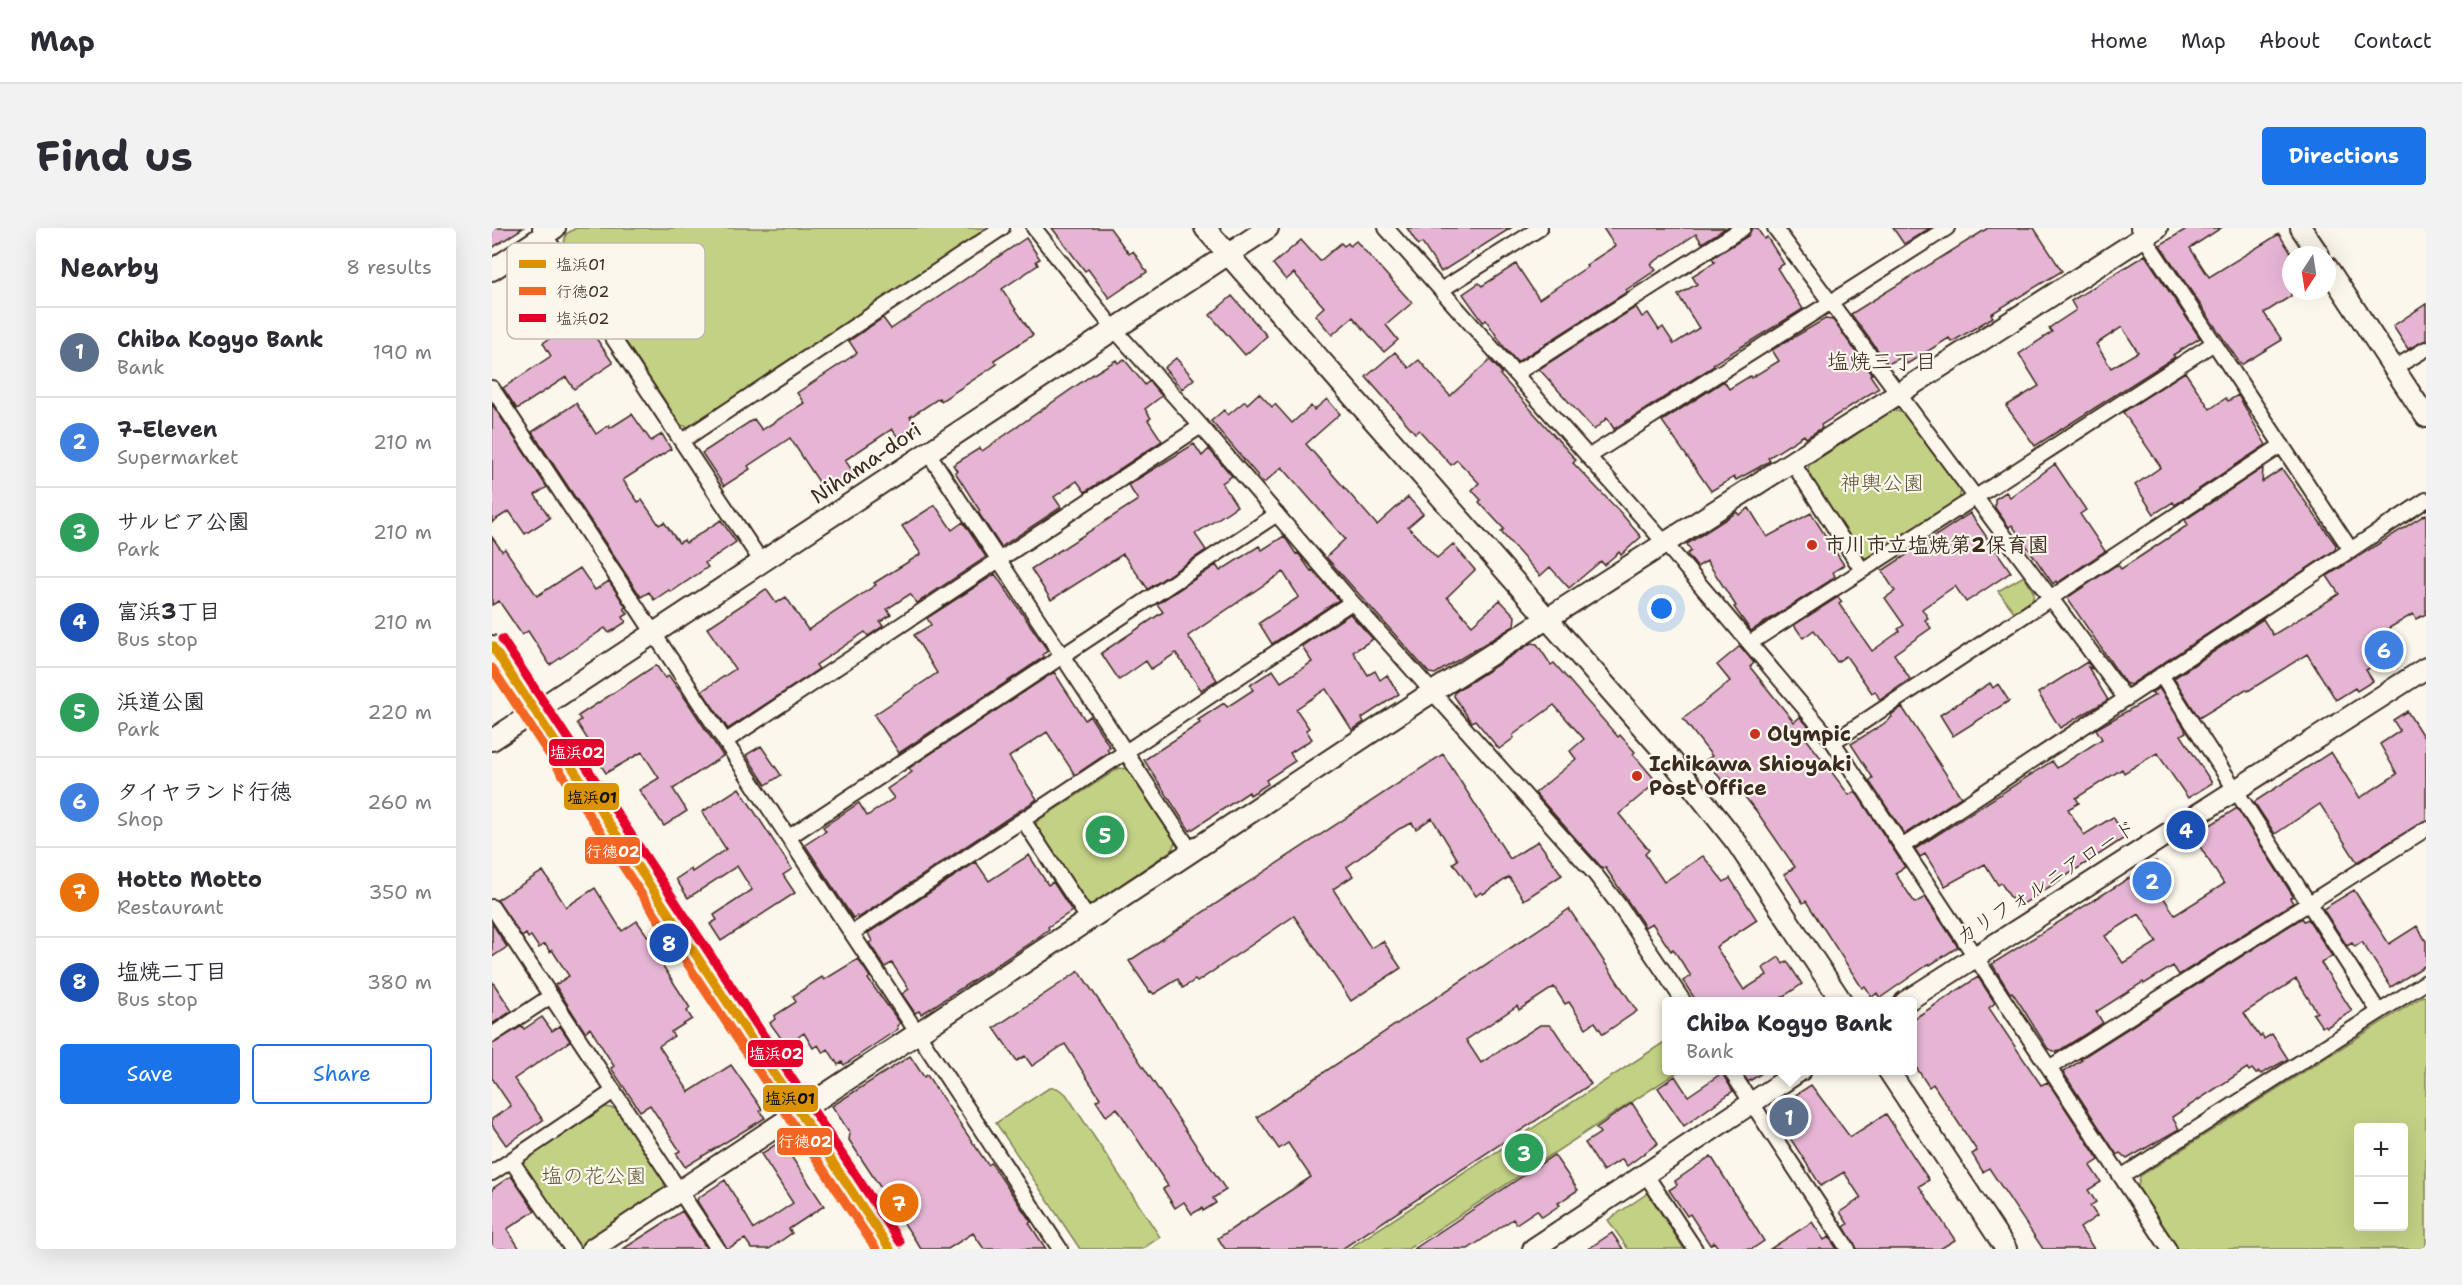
<!DOCTYPE html>
<meta charset="utf-8">
<style>
:root{--surface:#fff;--page:#f2f2f3;--text:#2b2b33;--muted:#7c7c81;--line:#e1e1e2;--accent:#1a73e8}
body{margin:0;font-family:"Shantell Sans","Klee One",sans-serif;background:var(--page);color:var(--text)}
.controls{position:absolute;right:18px;bottom:18px;display:grid;overflow:hidden;border-radius:6px;box-shadow:0 6px 24px #0002}
.controls button{width:54px;height:54px;display:grid;place-items:center;padding:0;border:0;border-bottom:2px solid var(--line);background:var(--surface);color:var(--text);font:30px sans-serif}
.compass{position:absolute;left:1790px;top:18px;width:54px;height:54px;border-radius:50%;background:var(--surface);box-shadow:0 6px 24px #0002;rotate:192deg}
.you{position:absolute;left:1170px;top:381px;width:21px;height:21px;margin:-15px;border:4px solid #fff;border-radius:50%;background:#1a73e8;box-shadow:0 0 0 9px #1a73e833}
.badge{display:grid;place-items:center;width:39px;height:39px;border-radius:50%;background:var(--accent);color:#fff;font-size:20px;font-weight:700}
.pin{position:absolute;translate:-50% -50%;border:3px solid #fff;box-shadow:0 2px 6px #0006}
.popup{position:absolute;left:1170px;top:769px;width:255px;height:78px;box-sizing:border-box;display:grid;place-content:center;border-radius:6px;background:var(--surface);filter:drop-shadow(0 2px 4px #0005);font-size:20px;white-space:nowrap;color:var(--muted)}
.popup b{font-size:22px;color:var(--text)}
.popup::after{content:'';position:absolute;left:50%;top:100%;margin-left:-12px;border:12px solid transparent;border-top-color:var(--surface)}
.list{margin:0;padding:0;list-style:none}
h2{display:flex;justify-content:space-between;align-items:center;height:78px;margin:0;padding:0 24px;font-size:26px}
h2 small{font-size:20px;font-weight:400;color:var(--muted)}
.list li{display:grid;grid-template-columns:39px 1fr auto;gap:18px;align-items:center;box-sizing:border-box;height:90px;padding:0 24px;border-top:2px solid var(--line)}
.list b{display:block;font-size:22px;white-space:nowrap}
.list p{margin:0;font-size:20px;white-space:nowrap;color:var(--muted)}
.list em{font-size:20px;font-style:normal;color:var(--muted)}
.actions{display:flex;gap:12px;padding:18px 24px}
.actions a{flex:1;padding:14px 0;border:2px solid var(--accent);border-radius:6px;text-align:center;font-size:21px;color:var(--accent)}
.actions .main{background:var(--accent);color:#fff}
.map{position:relative;flex:none;width:1934px;height:1021px;overflow:hidden;border-radius:6px}
header{display:flex;align-items:center;gap:36px;box-sizing:border-box;height:84px;padding:0 30px;background:var(--surface);border-bottom:2px solid var(--line)}
header strong{font-size:28px}
nav{display:flex;gap:33px;margin-inline-start:auto;font-size:21px}
.intro{display:flex;align-items:center;justify-content:space-between;box-sizing:border-box;height:144px;padding:0 36px}
h1{margin:0;font-size:42px}
.button{padding:15px 27px;border-radius:6px;background:var(--accent);color:#fff;font-size:21px;font-weight:700}
main{display:flex;gap:36px;padding:0 36px}
aside{flex:1;background:var(--surface);border-radius:6px;box-shadow:0 6px 24px #0002}
.map>svg:first-child{display:block}
</style>
<header>
<strong>Map</strong>
<nav><a>Home</a><a>Map</a><a>About</a><a>Contact</a></nav>
</header>
<div class="intro"><h1>Find us</h1><a class="button">Directions</a></div>
<main>
<aside>
<h2>Nearby<small>8 results</small></h2>
<ul class="list">
<li><span class="badge" style="background:#5c6f8a">1</span><div><b>Chiba Kogyo Bank</b><p>Bank</p></div><em>190 m</em></li>
<li><span class="badge" style="background:#3f7fe0">2</span><div><b>7-Eleven</b><p>Supermarket</p></div><em>210 m</em></li>
<li><span class="badge" style="background:#2e9e5b">3</span><div><b>サルビア公園</b><p>Park</p></div><em>210 m</em></li>
<li><span class="badge" style="background:#1a4fb4">4</span><div><b>富浜3丁目</b><p>Bus stop</p></div><em>210 m</em></li>
<li><span class="badge" style="background:#2e9e5b">5</span><div><b>浜道公園</b><p>Park</p></div><em>220 m</em></li>
<li><span class="badge" style="background:#3f7fe0">6</span><div><b>タイヤランド行徳</b><p>Shop</p></div><em>260 m</em></li>
<li><span class="badge" style="background:#e8710a">7</span><div><b>Hotto Motto</b><p>Restaurant</p></div><em>350 m</em></li>
<li><span class="badge" style="background:#1a4fb4">8</span><div><b>塩焼二丁目</b><p>Bus stop</p></div><em>380 m</em></li>
</ul>
<div class="actions"><a class="main">Save</a><a>Share</a></div>
</aside>
<div class="map">
<svg width="1934" height="1021" viewBox="0 0 1934 1021">
<rect width="100%" height="100%" fill="#fbf7ec"/>
<filter id="ink" filterUnits="userSpaceOnUse"><feTurbulence type="fractalNoise" baseFrequency=".0167" numOctaves="2"/><feDisplacementMap in="SourceGraphic" scale="12" xChannelSelector="R" yChannelSelector="G"/><feConvolveMatrix kernelMatrix="1 2 1 2 8 2 1 2 1" color-interpolation-filters="sRGB"/></filter>
<g filter="url(#ink)">
<path fill="#c3d185" stroke="#7f7e52" stroke-width="1.5" fill-rule="evenodd" d="M84 0H497L196 199 189 197 71 19 74 6Z
M1401 182 1412 185 1469 262 1467 272 1376 330 1368 329 1315 246 1317 237Z
M1532 348 1542 365 1540 375 1523 385 1506 363Z
M627 540 635 541 683 613 681 621 599 677 592 676 543 601 545 593Z
M1931 768 1934 769V1021H1686L1646 959 1648 948ZM1866 900H1912V998H1866Z
M1174 813V842L1187 843 916 1021H856Z
M557 860H565L574 866 668 1009 650 1021H588L504 895Z
M113 879 124 881 172 953V964L89 1019 80 1015 30 940 32 933Z
M1156 965 1192 1021H1136L1116 992Z"/>
<path fill="#e6b5d4" stroke="#3b2a1e" stroke-width="1.5" fill-rule="evenodd" d="M0 0H31L0 20Z
M560 0H618L637 26 641 23 655 44 617 70 596 41 593 43Z
M915 0H1019L949 44 930 15 926 17Z
M1111 0H1234L1210 15 1204 6 1159 36 1164 42 1134 62 1135 64 1025 134 1012 119 994 92 991 94 971 66 987 55 990 58 1024 36 1047 71 1095 39 1094 37 1123 18Z
M1260 0H1265L1272 11 1275 9 1292 36 1285 40 1311 81 1221 136 1222 138 1122 201 1115 190 1102 202 1047 141 1144 79 1150 89 1156 85 1167 102 1171 99 1182 116 1207 100 1186 67 1205 56 1200 48 1223 34 1220 30 1256 8Z
M1401 0H1438L1412 16Z
M1496 0H1542L1570 43 1499 86 1501 89 1460 114 1457 110 1415 136 1410 129 1396 136 1359 86Z
M1696 0H1729L1698 20 1717 49 1787 6 1799 25V68L1772 85 1790 112 1749 137 1668 17Z
M534 10 548 31 544 33 546 37 510 61 541 107 502 132 505 136 492 145 449 173 447 170 418 189 426 201 408 212 400 201 353 232 361 244 333 263 298 210 256 238 258 241 232 258 210 225 262 191 270 202 312 175 305 165 365 125 357 113 391 90 399 101Z
M809 12 828 33 849 15 852 18 856 15 858 18 864 13 920 75 894 97 906 112 892 124 861 89 840 107 823 87 832 79 802 45 794 52 781 36Z
M1653 27 1708 110 1681 127 1683 129 1543 218 1514 178 1547 158 1527 126 1560 104 1557 100 1584 82 1579 73ZM1630 99 1646 124 1619 140 1604 116Z
M740 68 775 108 753 127 718 87Z
M1934 76V112L1916 121 1901 98Z
M93 87 106 108 104 110 121 135 82 161 74 149 25 181 11 160 59 128 51 115Z
M1333 91 1341 92 1380 146 1378 147 1387 160 1329 197 1330 200 1314 210 1312 207 1276 230 1278 233 1264 241 1244 252 1242 249 1219 263 1170 193 1232 153 1237 161 1258 148 1259 150 1287 133 1280 122Z
M903 124 917 140 927 132 958 168 998 132 1010 145 1008 147 1084 232 1081 235 1128 284 1149 309 1129 327 1127 324 1112 337 1109 333 1077 360 1058 339 1048 348 1009 304 1012 301 987 274 989 272 980 262 987 255 965 232 959 237 927 202 923 205 874 149Z
M684 130 702 151 690 161 672 140Z
M632 131 653 157 657 153 670 168 653 181 659 190 656 192 670 213 593 264 585 253 562 269 569 279 509 319 486 284 488 283 463 244 465 243 461 237 488 220 490 223 600 147 624 132 626 135Z
M1693 144 1718 181 1734 170 1736 173 1746 167 1774 217 1683 277 1681 274 1662 286 1643 257 1669 239 1631 184Z
M767 165 780 179 783 176 800 195 819 178 822 182 835 171 848 186 814 216 885 297 916 269 931 286 916 299 945 330 961 316 983 342 955 369 980 397 1008 372 1023 388 1022 398 943 446 937 445 834 329 853 311 790 239 772 255 719 193 732 182 736 187 753 173 755 176Z
M84 175 104 206 117 197 118 200 140 186 159 213 170 206 179 221 131 252 146 274 150 272 167 297 172 294 187 315 192 312 194 315 229 292 244 314 213 335 216 339 179 364 177 362 162 372 157 364 149 369 40 204Z
M0 176 55 259 43 267 58 290 33 306 17 283 0 294Z
M702 216 710 228 717 221 740 248 730 255 745 278 703 306 714 322 656 361 631 326 559 372 539 341 646 272 636 257Z
M1563 236 1594 282 1588 286 1613 323 1565 355 1564 353 1561 356 1520 297 1517 299 1503 280V271L1514 264 1518 269Z
M1771 240 1770 254 1790 241 1844 317 1843 322 1638 457 1633 455 1575 370 1623 338 1626 337 1629 341 1649 328 1696 297 1693 292Z
M443 277 460 302 471 294 494 329 425 375 418 366 395 381 399 387 388 394 391 398 376 408 373 404 324 437 327 441 236 501 210 463 243 441 215 400 274 361 284 375 294 369 316 402 384 357 382 355 429 326 410 298Z
M1257 280 1275 309 1319 285 1352 337 1341 344 1343 348 1336 354 1259 403 1242 379 1244 378 1215 333 1205 339 1195 326 1199 323 1195 316 1245 284 1247 287Z
M1478 285 1519 344 1474 374 1463 358 1430 381 1436 390 1433 392 1439 400 1402 426 1418 451 1388 472 1383 463 1380 465 1354 428 1345 434 1322 402 1311 410 1302 397 1346 369 1350 374 1347 376 1380 423 1408 403 1406 401 1412 397 1393 370 1403 363 1390 343Z
M1934 286V386L1924 391 1921 386 1892 403 1905 423 1874 442 1881 453 1865 463 1863 460 1844 472 1815 426 1756 463 1754 461 1707 490 1682 450 1771 391 1781 407 1847 366 1835 348Z
M792 308 804 326 806 325 819 343 820 342 847 372 780 416 767 395 807 369 791 344 696 408 725 452 709 462 684 425 659 441 654 433 627 452 609 425 671 384 665 376 724 337 728 343 767 318 770 322Z
M0 309 10 323 13 321 45 368 88 340 103 362 117 353 134 379 132 380 136 386 131 389 134 394 117 405 113 400 58 437 36 403 30 407 7 373 0 377Z
M503 346 556 423 551 426 552 429 407 525 382 487 445 445 422 407 439 397 435 390Z
M858 386 881 411 861 424 876 447 883 443 888 452 895 447 907 466 870 490 872 494 860 502 834 461 804 481 817 500 814 502 820 511 798 525 803 533 774 552 776 556 758 567 757 564 698 603 652 532 708 495 706 492 732 475 735 479 761 462 758 457 781 442 789 454 820 434 810 418Z
M1039 415 1045 416 1059 437 1062 435 1126 509 1128 507 1143 524 1141 526 1165 554 1127 586 1157 622 1153 626 1172 654 1211 628 1232 654 1238 650 1265 692 1224 719 1252 762 1275 747 1271 740 1287 729 1291 736 1295 733 1310 756 1283 774H1205L1191 753 1199 748 1181 721 1179 723 1160 695 1153 699 1113 639 1111 641 1043 565 1084 531 1078 523 1092 511 1062 477 1021 507 1022 510 1007 521 983 492 980 494 978 492 962 468 963 464Z
M1248 418 1262 435 1258 439 1302 494 1308 489 1317 499 1310 505 1357 567 1363 563 1413 639 1403 645 1423 675 1433 669 1466 719 1438 737 1437 736 1388 770 1385 765 1380 769 1373 758 1370 760 1314 673 1311 675 1292 646 1303 639 1265 584 1237 549 1231 554 1214 532 1220 528 1191 491 1238 453 1225 437Z
M1595 434 1601 441 1596 439 1616 472 1568 500 1546 465Z
M164 437 173 450 177 448 195 473 231 528 181 561 195 583 172 598 147 562 167 550 150 524 114 545 95 516 98 515 85 495 89 492 86 488Z
M562 444 593 492 598 488 618 519 615 521 617 524 583 547 555 504 517 529 545 571 366 690 365 688 361 690 313 617 334 603 331 599 367 575 375 588 402 570 395 561 420 544 417 540Z
M1498 455 1501 460 1506 456 1517 473 1461 508 1448 487Z
M1667 460 1692 499 1694 504 1689 507 1720 555 1696 570 1665 525 1632 545 1630 541 1584 570 1587 575 1576 581 1592 607 1621 589 1634 609 1528 678 1524 670 1520 672 1509 655 1506 657 1493 636 1453 658 1433 626 1428 629 1423 621 1560 533 1565 540 1610 511 1604 501 1663 467 1658 465Z
M1410 479 1469 569 1413 606 1377 553 1381 550 1359 516 1390 497 1400 489 1399 487Z
M1915 483 1934 513V592L1865 634 1828 576 1783 606 1762 574 1839 524 1868 570 1905 546 1888 516 1908 503 1901 492Z
M269 518 289 547 274 557 254 527Z
M951 526 1018 631 1046 613 1070 647 1032 672 1017 649 991 666 989 664 984 668 961 635 966 632 940 590 924 601 920 595 907 601 855 639 861 648 841 661 879 720 891 713 909 740 859 773 802 688 705 754 703 752 691 760 686 751 662 766 659 763 658 764 637 733Z
M247 560 300 641 291 647 303 665 229 713 218 696 225 692 222 687 260 662 245 638 196 670 184 651 199 641 200 644 234 621 210 584Z
M1745 580 1801 668 1798 670 1801 675 1687 747 1681 738 1652 756 1651 754 1604 784 1611 795 1565 824 1556 821 1530 779 1520 764 1518 765 1500 736 1664 633 1678 656 1667 663 1683 687 1732 656 1701 608ZM1647 686 1665 714 1631 735 1613 708Z
M537 627 556 657 561 654 580 683 556 699 557 701 538 715 436 782 429 786 427 783 423 785 410 766 417 761 400 735 393 739 377 715 380 713 376 705 484 634 497 653Z
M51 643 74 679 103 660 130 703 145 693 164 720 172 733 169 735 198 780 195 783 200 791 179 804 182 808 167 818 197 864 239 837 270 881 268 883 273 890 193 939 184 925 188 923 158 877 148 883 119 840 122 838 98 800 93 804 63 757 77 748 60 722 58 724 53 716 47 720 39 708 36 710 34 706 30 709 5 672Z
M1862 662 1897 716 1925 698 1934 713V737L1899 759 1870 714 1863 719 1860 715 1855 718 1831 681Z
M1077 681 1145 783 1111 806 1103 794 1094 800 1077 774 1073 776 1062 759 1027 782 1025 778 974 812 989 835 1048 797H1057L1062 801 1099 856 850 1021H733L726 1010 819 949 796 915 787 921 765 889Z
M1810 690 1812 693 1816 691 1840 728 1829 735 1860 783 1835 799 1833 797 1830 799 1821 786 1825 784 1804 751 1752 785 1768 809 1770 807 1772 811 1780 806 1796 831 1769 846 1767 844 1764 846 1760 841 1757 843 1755 840 1680 889 1687 901 1635 931 1628 925 1625 927 1571 844 1590 832 1588 831Z
M0 695 15 719 0 729Z
M366 731 378 749 376 751 408 795 405 798 406 801 352 837 350 834 346 837 336 821 331 825 326 817 321 820 312 805 294 817 278 795 283 791 282 788 304 774 301 768 330 749 332 752Z
M587 743 734 962 721 970 724 975 711 983 710 980 700 986 692 974 683 980 671 961 676 958 625 880 614 888 604 873 608 870 573 816 540 838 533 828 525 833 502 800Z
M1486 749 1503 775 1497 780 1549 857 1556 854 1607 932 1598 938 1609 954 1596 962 1604 974 1598 978 1605 988 1588 1000 1602 1021H1551L1497 940 1491 944 1480 926 1485 923 1441 856 1437 859 1420 833V792Z
M0 753 20 783 0 796Z
M50 789 60 803 68 798 78 813 22 851 51 892 14 917 0 897V891L19 878 0 850V816L30 798 32 801Z
M418 828 432 849 435 847 496 937 499 935 539 994 537 995 554 1021H492L481 1005 456 1021H429L357 912 358 905 340 878Z
M1249 843H1273L1256 854Z
M1230 845 1241 863 1192 898 1166 860 1183 848 1196 868Z
M1319 857 1358 909 1394 886 1437 952 1427 958 1463 1012 1448 1021H1365L1352 999 1356 996 1348 984 1369 970 1352 944 1329 958 1280 882Z
M1140 875 1166 915 1135 938 1130 931 1111 943 1093 915 1108 905 1104 900Z
M289 913 332 978 297 1001 300 1005 277 1021H260L253 1011 235 1021 205 973 206 970 233 952 262 1001 301 975 269 926Z
M1062 927 1086 962 1066 975 1068 977 1050 989 1045 982 1024 996 1021 991 976 1021H922Z
M1219 928 1272 1013 1260 1021H1227L1222 1014 1218 1017 1198 986 1195 988 1177 962 1185 957 1183 953Z
M19 948 43 983 15 1001 28 1021H0V961Z
M190 983 215 1021H131L167 998Z
M1320 994 1332 1012 1337 1009 1345 1021H1278Z
M1120 1005 1131 1021H1096Z"/>
<g fill="none" stroke-linecap="round" stroke-linejoin="round">
<g stroke="#3b2a1e" stroke-width="18">
<path id="street" d="M48 0 269 333
M542 0 622 101 709 198 860 374 1103 646 1126 676 1192 774
M894 0 1172 314 1341 514 1677 1021
M1283 0 1634 471
M1646 0 1859 322
M949 62 1048 0
M1902 140 1934 121
M1023 146 1251 0
M0 160 568 1021
M190 213 510 0
M435 223 699 623
M1096 229 1455 0
M1300 234 1370 342
M1258 415 1722 115
M1669 447 1887 784
M234 513 709 198
M1341 514 1790 217
M531 592 597 692
M297 609 785 286
M1411 618 1934 272
M0 679 226 1021
M360 705 860 374
M0 807 59 768
M1557 840 1934 601
M1238 842 1356 1021
M19 932 80 1021
M0 945 122 863
M1154 947 1203 1021
M1629 949 1934 754"/>
</g>
<g stroke="#3b2a1e" stroke-width="24">
<path id="secondary" d="M713 0 1180 533 1245 615 1350 774
M1809 0 1827 27
M1835 39 1934 189
M0 42 63 0
M0 418 398 1021
M0 512 776 0
M1413 774 1934 440
M1396 842 1514 1021
M100 1021 928 472 1665 0
M1041 1021 1309 842"/>
</g>
<use href="#street" stroke="#fbf7ec" stroke-width="14"/>
<use href="#secondary" stroke="#fbf7ec" stroke-width="20"/>
<g stroke="#fbf7ec" stroke-width="14">
<path id="bus-1" d="M0 418 398 1021"/>
</g>
<g stroke="#fbf7ec" stroke-width="14">
<path id="bus-2" d="M0 440 384 1021"/>
</g>
<g stroke="#fbf7ec" stroke-width="14">
<path id="bus-3" d="M10 411 408 1014"/>
</g>
<use href="#bus-1" stroke="#db9304" stroke-width="9"/>
<use href="#bus-2" stroke="#f26522" stroke-width="9"/>
<use href="#bus-3" stroke="#e4002b" stroke-width="9"/>
</g>
</g>
<g fill="#c8321e" stroke="#fbf7ec" stroke-width="2">
<circle cx="1320" cy="317" r="6"/>
<circle cx="1263" cy="506" r="6"/>
<circle cx="1145" cy="548" r="6"/>
</g>
<g text-anchor="middle" dominant-baseline="central" stroke-width="4.5" stroke-linejoin="round" paint-order="stroke">
<g font-size="21" fill="#3b2a1e" stroke="#fbf7ec">
<text transform="translate(374 235) rotate(-34)">Nihama-dori</text>
<text transform="translate(1554 654) rotate(-33)">カリフォルニアロード</text>
</g>
<g font-size="21" fill="#5d5438" stroke="#fbf7ec">
<text x="1390" y="255">神輿公園</text>
<text x="102" y="948">塩の花公園</text>
</g>
<g font-size="21" font-weight="bold" fill="#3b2a1e" stroke="#fbf7ec" text-anchor="start">
<text x="1332" y="317">市川市立塩焼第2保育園</text>
<text x="1275" y="506">Olympic</text>
<text x="1157" y="536">Ichikawa Shioyaki<tspan x="1157" dy="24">Post Office</tspan></text>
</g>
<g font-size="22" fill="#3b2a1e" stroke="#fbf7ec">
<text x="1390" y="133">塩焼三丁目</text>
</g>
</g>
<rect x="15" y="15" width="198" height="96" rx="9" fill="#fbf7ec" stroke="#c1baae" stroke-width="1.5"/>
<rect x="27" y="32" width="27" height="8" fill="#db9304"/>
<rect x="27" y="59" width="27" height="8" fill="#f26522"/>
<rect x="27" y="86" width="27" height="8" fill="#e4002b"/>
<g font-size="16" fill="#3b2a1e">
<text x="64" y="42">塩浜01</text>
<text x="64" y="69">行徳02</text>
<text x="64" y="96">塩浜02</text>
</g>
<g stroke="#fbf7ec" stroke-width="2">
<rect x="56" y="510" width="57" height="29" rx="6" fill="#e4002b"/>
<rect x="71" y="554" width="57" height="29" rx="6" fill="#db9304"/>
<rect x="92" y="608" width="57" height="29" rx="6" fill="#f26522"/>
<rect x="255" y="811" width="57" height="29" rx="6" fill="#e4002b"/>
<rect x="270" y="856" width="57" height="29" rx="6" fill="#db9304"/>
<rect x="284" y="899" width="57" height="29" rx="6" fill="#f26522"/>
</g>
<g font-size="16" text-anchor="middle" font-weight="bold" fill="#fff">
<text x="85" y="530">塩浜02</text>
<text x="121" y="629">行徳02</text>
<text x="284" y="831">塩浜02</text>
<text x="313" y="919">行徳02</text>
</g>
<g font-size="16" text-anchor="middle" font-weight="bold" fill="#111">
<text x="100" y="575">塩浜01</text>
<text x="298" y="876">塩浜01</text>
</g>
</svg>
<div class="controls">
<button>+</button>
<button>−</button>
</div>
<svg class="compass" viewBox="-18 -18 36 36"><path d="M0-13l5 13h-10z" fill="#e53935"/><path d="M0 13l5-13h-10z" fill="#7c7c81"/></svg>
<div class="you"></div>
<div class="pin badge" style="left:1297px;top:889px;background:#5c6f8a">1</div>
<div class="popup"><b>Chiba Kogyo Bank</b>Bank</div>
<div class="pin badge" style="left:1660px;top:653px;background:#3f7fe0">2</div>
<div class="pin badge" style="left:1032px;top:925px;background:#2e9e5b">3</div>
<div class="pin badge" style="left:1694px;top:602px;background:#1a4fb4">4</div>
<div class="pin badge" style="left:613px;top:607px;background:#2e9e5b">5</div>
<div class="pin badge" style="left:1892px;top:422px;background:#3f7fe0">6</div>
<div class="pin badge" style="left:407px;top:975px;background:#e8710a">7</div>
<div class="pin badge" style="left:177px;top:715px;background:#1a4fb4">8</div>
</div>
</main>
